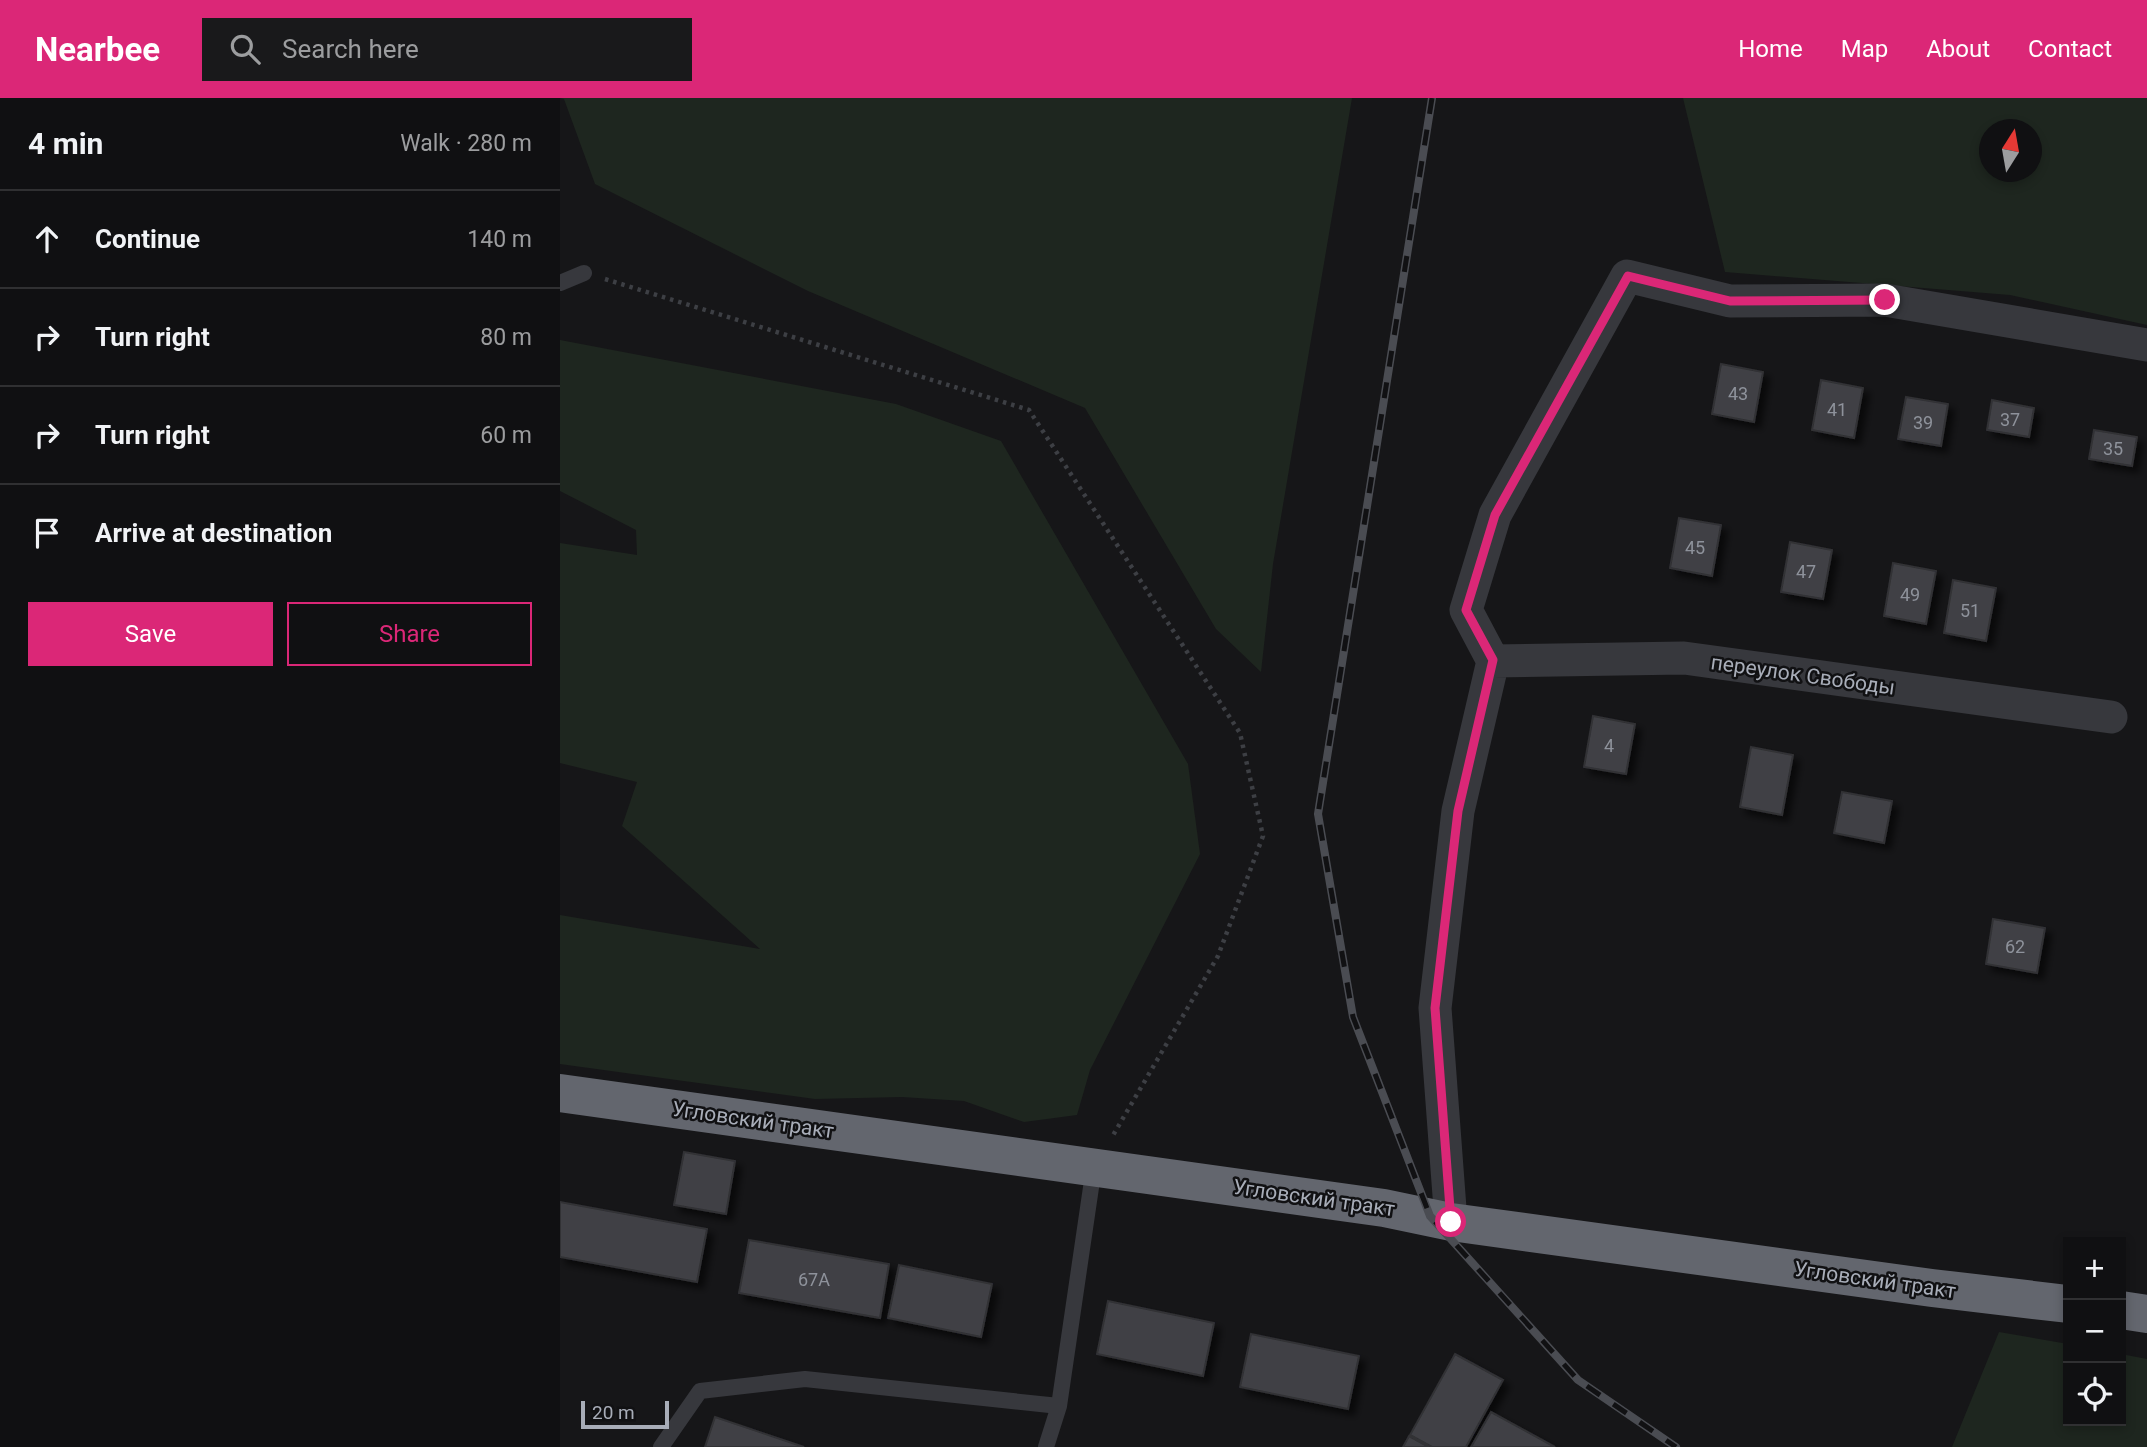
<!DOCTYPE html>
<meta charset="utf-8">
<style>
:root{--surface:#101012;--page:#19191b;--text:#f1f3f6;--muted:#9c9d9f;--line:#303032;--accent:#db2777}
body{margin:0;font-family:Roboto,sans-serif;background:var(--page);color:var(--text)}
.controls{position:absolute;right:21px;bottom:21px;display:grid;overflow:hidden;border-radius:0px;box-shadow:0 4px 10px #0003}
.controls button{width:63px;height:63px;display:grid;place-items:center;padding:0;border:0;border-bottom:2px solid var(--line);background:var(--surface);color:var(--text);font:35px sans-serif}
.compass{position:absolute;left:1419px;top:21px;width:63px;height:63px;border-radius:50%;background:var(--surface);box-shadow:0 4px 10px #0003;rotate:11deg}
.scale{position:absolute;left:21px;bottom:18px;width:88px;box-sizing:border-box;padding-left:7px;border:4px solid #a8adb8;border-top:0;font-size:19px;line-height:24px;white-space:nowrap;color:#a8adb8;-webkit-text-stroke:5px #111113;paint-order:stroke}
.stop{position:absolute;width:21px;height:21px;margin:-16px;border:5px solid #db2777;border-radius:50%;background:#fff}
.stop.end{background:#db2777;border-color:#fff;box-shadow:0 2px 7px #0008}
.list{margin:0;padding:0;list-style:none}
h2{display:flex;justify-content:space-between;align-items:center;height:91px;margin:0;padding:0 28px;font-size:30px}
h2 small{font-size:23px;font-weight:400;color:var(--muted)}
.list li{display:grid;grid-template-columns:46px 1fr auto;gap:21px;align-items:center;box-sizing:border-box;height:98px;padding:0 28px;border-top:2px solid var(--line)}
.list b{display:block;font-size:26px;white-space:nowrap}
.list em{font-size:23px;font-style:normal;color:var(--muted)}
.actions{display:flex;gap:14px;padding:21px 28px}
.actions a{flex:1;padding:16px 0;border:2px solid var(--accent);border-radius:0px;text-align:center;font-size:24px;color:var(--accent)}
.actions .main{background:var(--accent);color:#fff}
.icon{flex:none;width:38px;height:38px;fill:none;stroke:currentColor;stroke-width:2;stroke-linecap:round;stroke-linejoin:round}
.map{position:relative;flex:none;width:1587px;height:1349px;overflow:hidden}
header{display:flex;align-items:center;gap:42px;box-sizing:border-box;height:98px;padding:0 35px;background:var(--accent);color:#fff}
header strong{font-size:33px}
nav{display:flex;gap:38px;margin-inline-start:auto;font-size:24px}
.search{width:490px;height:63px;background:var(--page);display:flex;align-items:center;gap:18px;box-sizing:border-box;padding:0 24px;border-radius:0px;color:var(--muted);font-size:26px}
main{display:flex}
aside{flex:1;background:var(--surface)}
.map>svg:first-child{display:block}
</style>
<header>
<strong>Nearbee</strong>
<div class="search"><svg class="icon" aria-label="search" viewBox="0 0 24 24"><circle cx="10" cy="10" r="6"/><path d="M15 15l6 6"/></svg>Search here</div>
<nav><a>Home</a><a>Map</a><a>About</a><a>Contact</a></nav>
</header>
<main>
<aside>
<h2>4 min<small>Walk · 280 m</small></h2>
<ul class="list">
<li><svg class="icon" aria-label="ahead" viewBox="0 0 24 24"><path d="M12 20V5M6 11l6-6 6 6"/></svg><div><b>Continue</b></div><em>140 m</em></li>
<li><svg class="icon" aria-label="right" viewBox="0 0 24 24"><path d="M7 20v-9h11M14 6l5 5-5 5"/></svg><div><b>Turn right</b></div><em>80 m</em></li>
<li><svg class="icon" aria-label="right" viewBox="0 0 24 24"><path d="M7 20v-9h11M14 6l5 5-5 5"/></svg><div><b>Turn right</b></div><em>60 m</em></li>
<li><svg class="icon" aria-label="arrive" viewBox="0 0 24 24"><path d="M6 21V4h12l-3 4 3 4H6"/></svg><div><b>Arrive at destination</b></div></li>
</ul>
<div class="actions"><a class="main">Save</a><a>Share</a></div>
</aside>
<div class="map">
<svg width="1587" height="1349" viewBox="0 0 1587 1349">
<defs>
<filter id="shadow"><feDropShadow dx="6" dy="6" stdDeviation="3.5" flood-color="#0009"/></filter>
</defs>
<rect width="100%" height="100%" fill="#161618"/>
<path fill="#1e261f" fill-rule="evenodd" d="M0 0H792L713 466 701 574 656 531 525 310 248 193 35 86 4 1Z
M1123 0H1587V227L1450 197 1165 174ZM1430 32H1472V74H1430Z
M0 242 336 306 441 343 628 666 640 756 530 972 517 1017 464 1024 404 1003 342 999 255 1001 0 966V817L200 851 62 728 77 684 0 665V445L77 457 76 432 0 393Z
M1439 1234 1508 1246V1323H1561V1256L1587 1261V1349H1392Z"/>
<path fill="#404145" stroke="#303034" stroke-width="2" filter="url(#shadow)" d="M1161 266 1203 274 1194 324 1152 316Z
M1261 282 1303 290 1294 340 1252 332Z
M1346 299 1388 306 1381 348 1338 341Z
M1432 302 1474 310 1469 339 1427 332Z
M1534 332 1577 339 1572 368 1529 361Z
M1119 420 1161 427 1152 478 1110 470Z
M1230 444 1272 452 1263 501 1221 494Z
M1333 465 1376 473 1366 526 1324 518Z
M1393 482 1436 490 1426 543 1384 535Z
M1033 618 1075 626 1066 676 1024 669Z
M1191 649 1233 657 1222 717 1180 709Z
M1282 694 1332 703 1324 745 1274 735Z
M1433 821 1485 830 1477 875 1426 866Z
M124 1054 175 1063 166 1116 114 1107Z
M0 1104 147 1131 137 1184 0 1159Z
M189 1142 329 1166 320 1220 179 1195Z
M339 1167 432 1186 421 1239 328 1220Z
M548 1203 654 1225 643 1278 537 1256Z
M691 1236 799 1258 788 1311 680 1289Z
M895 1256 943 1282 906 1349H872L850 1337Z
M931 1314 995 1349H911Z
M155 1319 244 1349H145Z
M849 1338 869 1349H843Z"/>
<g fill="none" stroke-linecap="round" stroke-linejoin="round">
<path stroke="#3d3f44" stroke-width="4.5" stroke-dasharray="3.5 5" stroke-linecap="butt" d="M45 181 469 312 680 635 703 738 658 858 552 1039"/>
<path stroke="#37383d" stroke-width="16" d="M0 185 24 175
M101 1349 140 1293 245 1281 499 1308
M486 1349 499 1308 534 1069"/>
<path stroke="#37383d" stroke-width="33" d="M933 563 1124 560 1551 619
M891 1124 875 910 898 713 933 563 906 512 935 417 1067 178 1170 203 1325 202 1587 247"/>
<path stroke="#63666e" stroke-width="38" d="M0 995 824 1110 891 1124 1372 1190 1508 1206
M1561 1212 1587 1216"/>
<g stroke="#4a4c52" stroke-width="8">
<path id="rail" d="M872 0 758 716 793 919 870 1118 1018 1282 1116 1349"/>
</g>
<use href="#rail" stroke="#111113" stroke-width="5" stroke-dasharray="16" stroke-linecap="butt"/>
</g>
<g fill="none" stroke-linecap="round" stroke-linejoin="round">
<path stroke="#db2777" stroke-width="9" d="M891 1124 875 910 898 713 933 562 906 512 935 417 1068 178 1170 203 1325 202"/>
</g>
<g text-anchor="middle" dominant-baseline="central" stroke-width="5" stroke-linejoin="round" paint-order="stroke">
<g font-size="18" fill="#8e929b">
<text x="1178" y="295">43</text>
<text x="1277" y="311">41</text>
<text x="1450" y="321">37</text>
<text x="1363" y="324">39</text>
<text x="1553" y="350">35</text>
<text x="1135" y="449">45</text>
<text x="1246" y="473">47</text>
<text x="1350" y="496">49</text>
<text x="1410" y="512">51</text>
<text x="1049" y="647">4</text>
<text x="1455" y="848">62</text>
<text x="254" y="1181">67А</text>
</g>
<g font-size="21" fill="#a8adb8" stroke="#111113">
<text transform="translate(1243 577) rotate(8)">переулок Свободы</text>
<text transform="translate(193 1022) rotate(8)">Угловский тракт</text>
<text transform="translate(754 1100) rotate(8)">Угловский тракт</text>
<text transform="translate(1315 1182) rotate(8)">Угловский тракт</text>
</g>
</g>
</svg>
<div class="controls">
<button>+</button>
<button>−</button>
<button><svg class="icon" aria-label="locate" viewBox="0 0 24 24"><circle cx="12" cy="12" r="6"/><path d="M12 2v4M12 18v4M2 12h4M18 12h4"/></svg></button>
</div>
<svg class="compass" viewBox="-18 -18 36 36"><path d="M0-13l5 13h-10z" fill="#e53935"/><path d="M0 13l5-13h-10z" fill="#9c9d9f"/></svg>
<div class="scale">20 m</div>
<div class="stop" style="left:891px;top:1124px"></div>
<div class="stop end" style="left:1325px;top:202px"></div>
</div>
</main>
